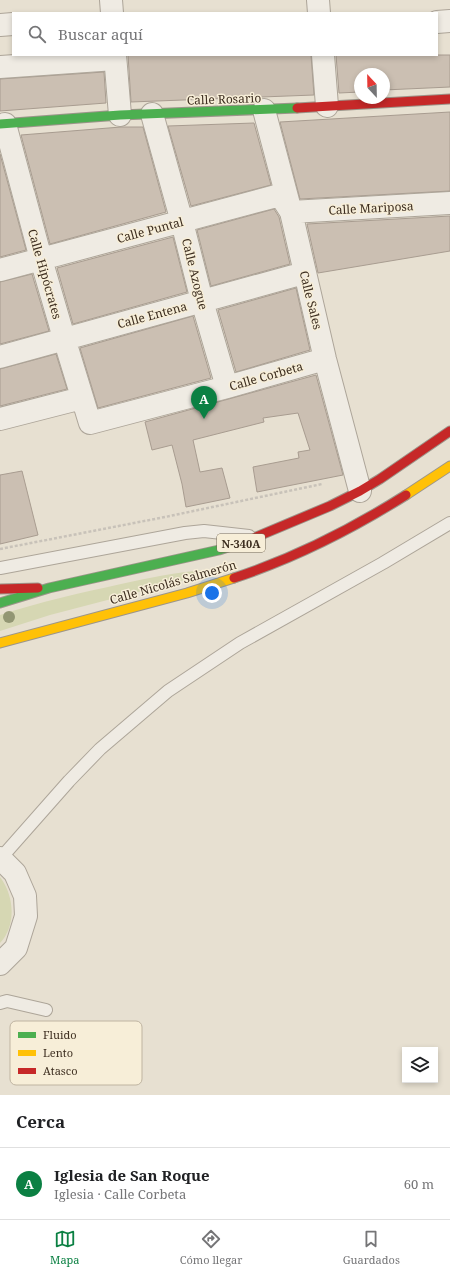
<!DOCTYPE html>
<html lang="es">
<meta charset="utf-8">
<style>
:root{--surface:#fff;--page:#f2f2f2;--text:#202124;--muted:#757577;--line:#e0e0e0;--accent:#0b8043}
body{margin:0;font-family:"Noto Serif",serif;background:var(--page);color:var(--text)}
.controls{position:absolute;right:12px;bottom:12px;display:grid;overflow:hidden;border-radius:0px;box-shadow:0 2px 6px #0003}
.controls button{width:36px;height:36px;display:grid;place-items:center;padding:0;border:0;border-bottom:1px solid var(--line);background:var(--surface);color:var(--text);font:20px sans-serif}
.compass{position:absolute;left:354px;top:68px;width:36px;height:36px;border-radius:50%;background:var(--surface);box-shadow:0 2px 6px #0003;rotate:338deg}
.you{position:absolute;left:212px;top:593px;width:14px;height:14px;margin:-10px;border:3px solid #fff;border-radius:50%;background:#1a73e8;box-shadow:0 0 0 6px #1a73e833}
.badge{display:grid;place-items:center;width:26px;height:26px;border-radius:50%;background:var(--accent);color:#fff;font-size:13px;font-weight:700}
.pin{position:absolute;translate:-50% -33px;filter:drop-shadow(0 1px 2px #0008)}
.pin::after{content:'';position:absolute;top:21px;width:14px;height:12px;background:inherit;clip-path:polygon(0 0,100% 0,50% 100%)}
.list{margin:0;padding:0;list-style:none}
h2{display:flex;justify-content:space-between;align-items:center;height:52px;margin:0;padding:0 16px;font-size:17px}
h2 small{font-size:13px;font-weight:400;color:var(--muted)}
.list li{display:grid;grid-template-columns:26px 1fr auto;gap:12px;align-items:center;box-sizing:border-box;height:72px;padding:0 16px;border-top:1px solid var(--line)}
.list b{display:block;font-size:15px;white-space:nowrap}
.list p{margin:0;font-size:13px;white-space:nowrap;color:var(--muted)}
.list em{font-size:13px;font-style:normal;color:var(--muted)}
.icon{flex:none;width:22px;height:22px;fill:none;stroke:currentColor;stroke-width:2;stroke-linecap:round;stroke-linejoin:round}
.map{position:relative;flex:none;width:450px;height:1095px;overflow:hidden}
.search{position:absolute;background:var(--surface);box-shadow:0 2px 6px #0003;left:12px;right:12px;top:12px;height:44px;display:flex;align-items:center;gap:10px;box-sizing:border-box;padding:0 14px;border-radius:0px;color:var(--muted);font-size:15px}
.sheet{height:124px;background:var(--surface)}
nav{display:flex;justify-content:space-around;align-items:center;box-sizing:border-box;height:56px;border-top:1px solid var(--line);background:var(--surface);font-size:11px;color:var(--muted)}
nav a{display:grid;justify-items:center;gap:2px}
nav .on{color:var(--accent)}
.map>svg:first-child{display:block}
</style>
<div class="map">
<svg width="450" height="1095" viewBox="0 0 450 1095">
<rect width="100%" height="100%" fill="#e7e0d1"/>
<path fill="#d6d7b3" d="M205 570 188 579 50 615 0 631V615C40 602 80 593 121 584 149 578 176 572 205 570Z
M0 877C14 895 17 925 0 943Z"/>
<path fill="#cbbfb2" stroke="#a89c90" d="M128 55H311L314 95 131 102Z
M336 55H450V87L384 90V74H360V92L339 93Z
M104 72 106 103 0 111V79Z
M450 112V191L300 199 280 122Z
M254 123 271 185 191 206 168 126Z
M121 127H143L166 212 50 244 21 135Z
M0 154 26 250 0 257Z
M274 209 279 217 290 264 211 286 197 230Z
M450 216V251L318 273 307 224Z
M173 237 187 292 73 324 57 268Z
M32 274 49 331 0 344V282Z
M296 288 310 350 236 372 218 310Z
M193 316 211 378 98 408 80 348Z
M56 354 67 389 0 406V369Z
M316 375 343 475 257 492 253 467 299 458 298 452 310 450 298 413 263 418 264 422 193 440 200 472 222 468 230 498 186 507 182 484 172 445 152 450 145 422Z
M22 471 38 535 0 544V475Z"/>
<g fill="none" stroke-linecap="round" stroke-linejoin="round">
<g stroke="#ada599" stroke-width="14">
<path id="lane" d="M0 568 185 533 204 531 249 536
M1 858 69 781 100 749 168 691 240 643 383 563 450 523
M0 1003 7 1001 46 1010"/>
</g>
<g stroke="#ada599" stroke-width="24">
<path id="street" d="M111 0 112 13
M318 0 319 13
M437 22 450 21
M0 25 13 24
M115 55 120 115
M323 55 327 106
M0 67 115 59
M264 110 291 212 325 359 360 491
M152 114 182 222 202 301 227 387
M5 124 41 259 64 338 90 423 227 387 325 359
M0 270 280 195 291 212 450 203
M0 357 304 273
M0 419 82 398
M0 858 15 873 25 896 26 916 16 948 0 964"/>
</g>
<g stroke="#9c958a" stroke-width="11">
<path id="fast" d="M0 124 120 115 297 108
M0 603 49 588 219 550 249 540"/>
</g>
<g stroke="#9c958a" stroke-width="11">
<path id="slow" d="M406 495 450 466
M0 643 187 593 234 578"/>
</g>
<g stroke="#9c958a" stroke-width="11">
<path id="jam" d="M297 108 450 99
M249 540 330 506 360 491 380 479 450 431
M234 578C295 558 352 529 406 495
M0 589 38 588"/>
</g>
<path stroke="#c8c2b9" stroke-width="2.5" stroke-dasharray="3 2" stroke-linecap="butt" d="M0 549 165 517 322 484"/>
<use href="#lane" stroke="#efebe3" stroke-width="12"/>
<use href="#street" stroke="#efebe3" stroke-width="22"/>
<use href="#fast" stroke="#4caf50" stroke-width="9"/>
<use href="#slow" stroke="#ffc107" stroke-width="9"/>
<use href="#jam" stroke="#c62828" stroke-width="9"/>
</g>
<circle fill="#929673" cx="9" cy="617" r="6"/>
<g text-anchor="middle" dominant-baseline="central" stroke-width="3" stroke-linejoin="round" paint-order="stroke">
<rect fill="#f7eed8" stroke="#756857" stroke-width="1" x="217" y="534" width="48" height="18" rx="3"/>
<g font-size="11" font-weight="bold" fill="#3d2e20">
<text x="241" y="543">N-340A</text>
</g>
<g font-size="12" fill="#3d2e20" stroke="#f7eed8">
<text transform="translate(224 99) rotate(-2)">Calle Rosario</text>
<text transform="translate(371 208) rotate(-3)">Calle Mariposa</text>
<text transform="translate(150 230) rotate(-15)">Calle Puntal</text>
<text transform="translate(45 274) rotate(74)">Calle Hipócrates</text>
<text transform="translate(195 274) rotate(76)">Calle Azogue</text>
<text transform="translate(311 300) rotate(76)">Calle Sales</text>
<text transform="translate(152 315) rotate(-15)">Calle Entena</text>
<text transform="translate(266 376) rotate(-16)">Calle Corbeta</text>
<text transform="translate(173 582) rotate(-16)">Calle Nicolás Salmerón</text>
</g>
</g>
<rect x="10" y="1021" width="132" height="64" rx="6" fill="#f7eed8" stroke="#bfb4a1" stroke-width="1"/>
<rect x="18" y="1032" width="18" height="6" fill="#4caf50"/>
<rect x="18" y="1050" width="18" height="6" fill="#ffc107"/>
<rect x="18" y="1068" width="18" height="6" fill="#c62828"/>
<g font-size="11" fill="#3d2e20">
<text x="43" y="1039">Fluido</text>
<text x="43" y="1057">Lento</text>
<text x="43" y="1075">Atasco</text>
</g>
</svg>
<div class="controls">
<button><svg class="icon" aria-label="layers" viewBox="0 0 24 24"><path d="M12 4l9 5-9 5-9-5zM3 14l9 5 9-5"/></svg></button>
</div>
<svg class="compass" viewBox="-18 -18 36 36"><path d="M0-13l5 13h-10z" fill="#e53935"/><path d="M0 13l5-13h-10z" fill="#757577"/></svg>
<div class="you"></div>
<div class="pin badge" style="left:204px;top:419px">A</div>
<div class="search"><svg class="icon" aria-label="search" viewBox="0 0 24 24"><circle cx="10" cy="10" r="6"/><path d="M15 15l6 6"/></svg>Buscar aquí</div>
</div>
<section class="sheet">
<h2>Cerca<small></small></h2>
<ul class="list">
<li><span class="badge">A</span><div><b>Iglesia de San Roque</b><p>Iglesia · Calle Corbeta</p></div><em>60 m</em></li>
</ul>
</section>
<nav>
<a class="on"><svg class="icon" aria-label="map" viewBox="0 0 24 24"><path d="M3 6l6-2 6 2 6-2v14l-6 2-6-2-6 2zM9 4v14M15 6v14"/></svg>Mapa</a>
<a><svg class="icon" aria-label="directions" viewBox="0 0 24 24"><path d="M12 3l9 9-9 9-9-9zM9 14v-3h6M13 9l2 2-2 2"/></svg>Cómo llegar</a>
<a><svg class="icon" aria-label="saved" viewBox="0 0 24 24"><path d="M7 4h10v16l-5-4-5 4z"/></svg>Guardados</a>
</nav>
